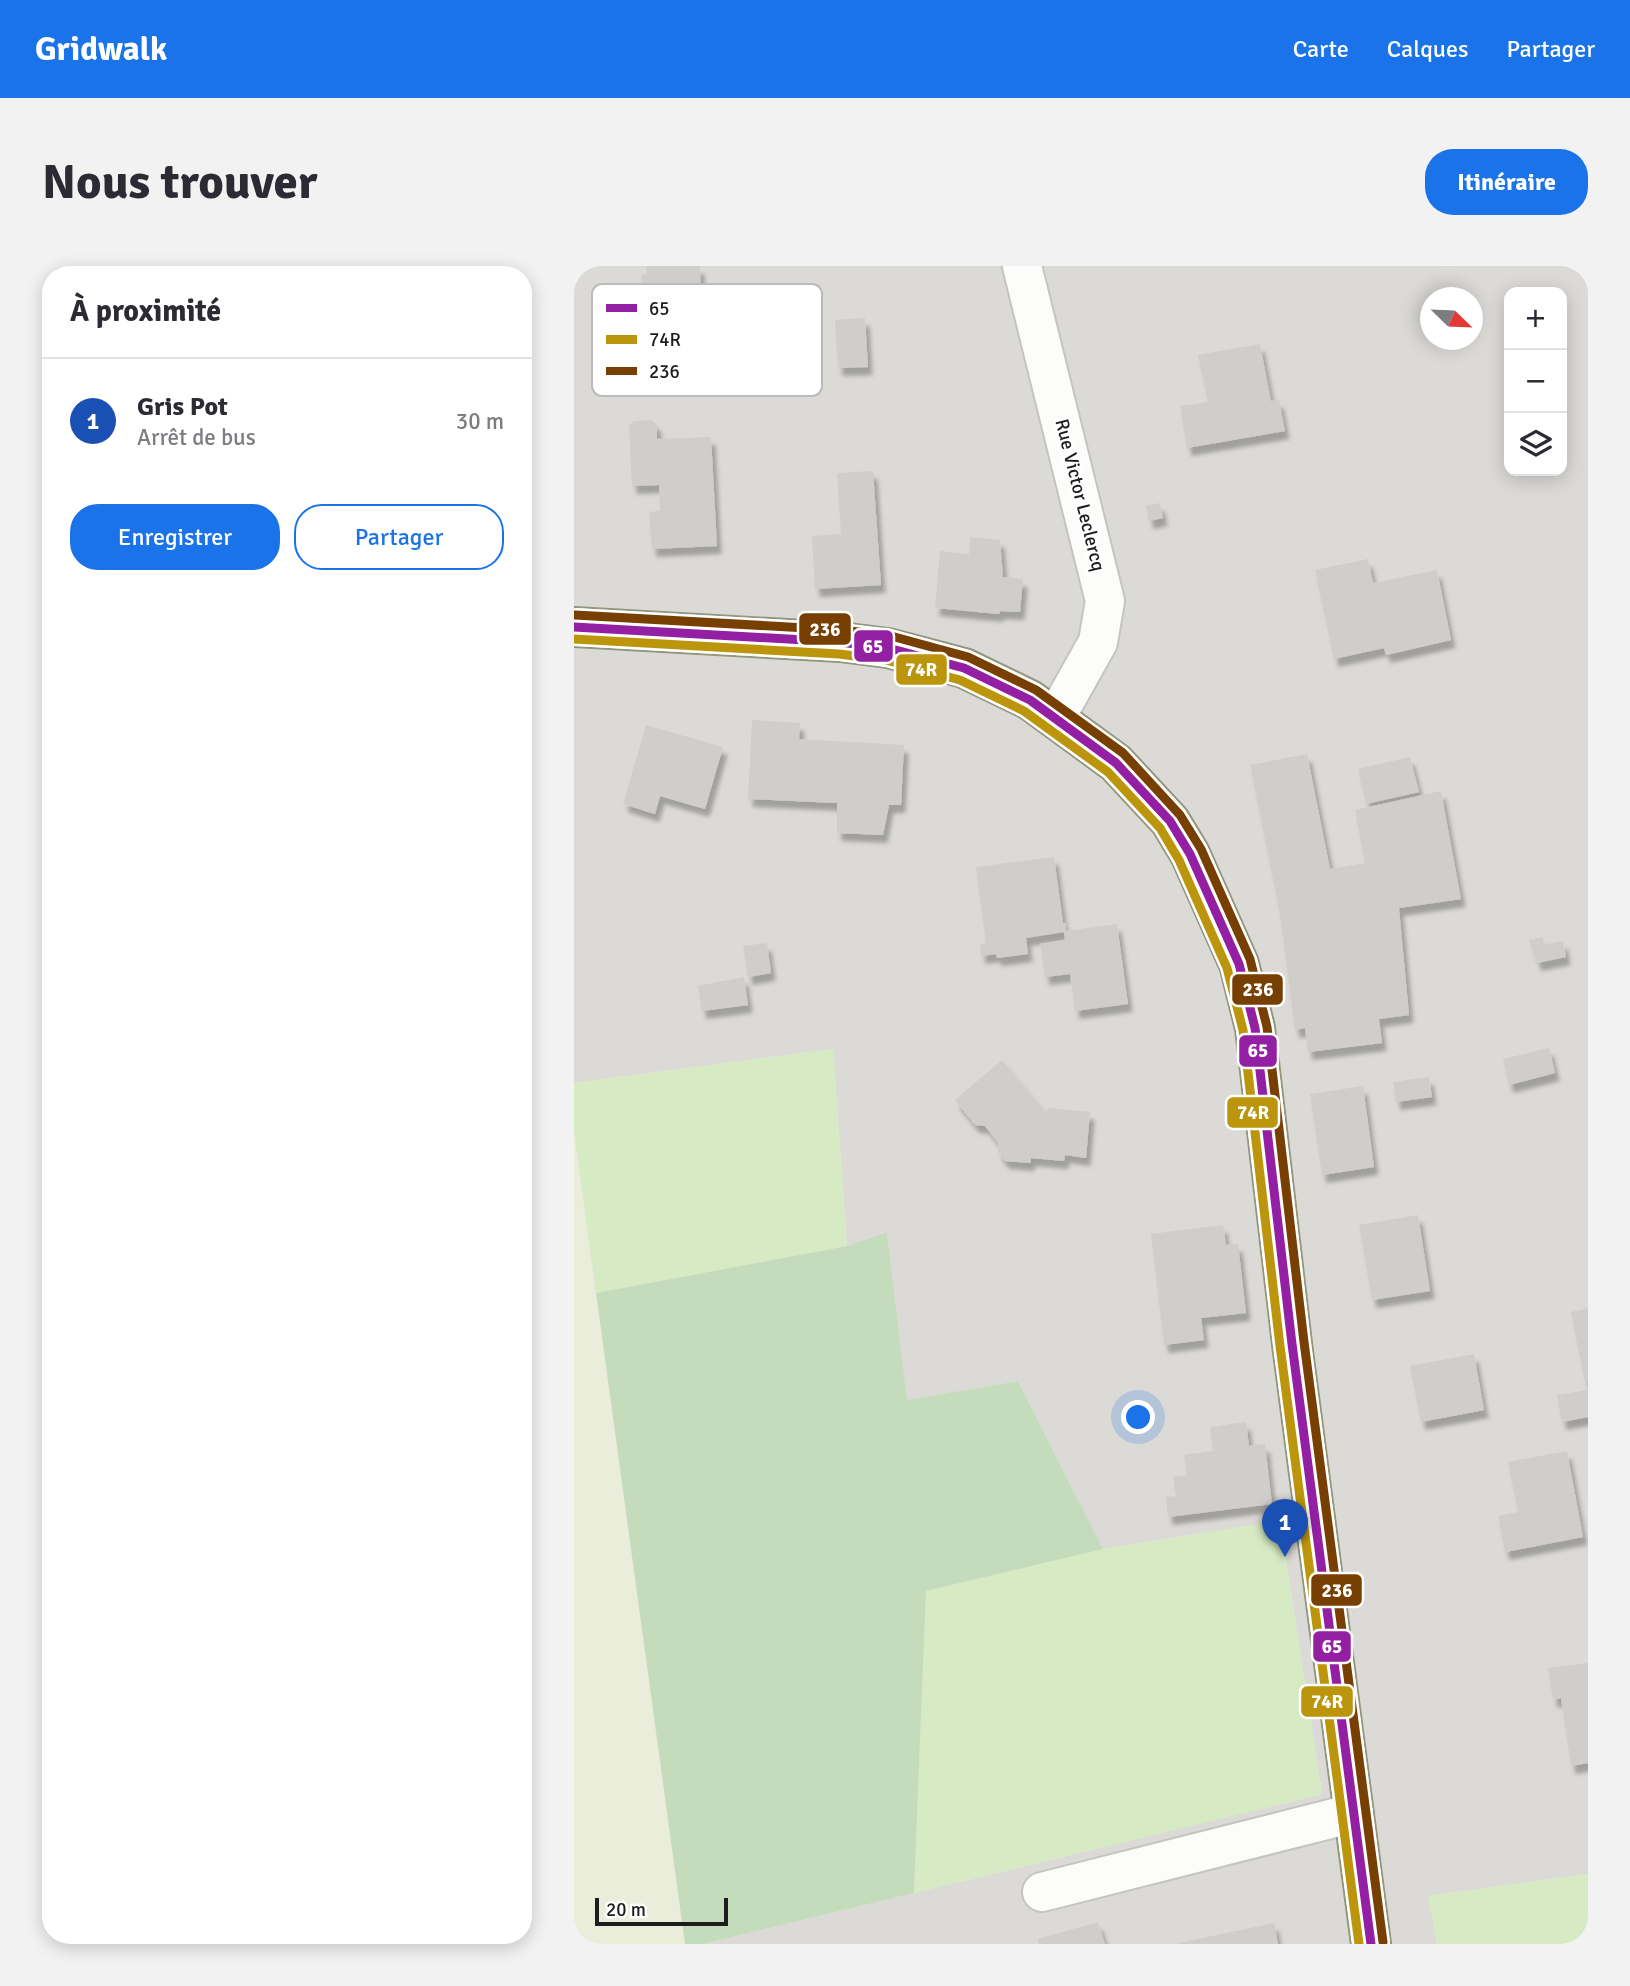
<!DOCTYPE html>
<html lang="fr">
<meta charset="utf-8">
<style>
:root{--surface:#fff;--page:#f2f2f3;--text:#2b2b33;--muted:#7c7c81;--line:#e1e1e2;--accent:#1a73e8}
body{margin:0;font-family:Signika,sans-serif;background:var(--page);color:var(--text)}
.controls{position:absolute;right:21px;top:21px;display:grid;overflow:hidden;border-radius:14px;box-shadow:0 4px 18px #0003}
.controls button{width:63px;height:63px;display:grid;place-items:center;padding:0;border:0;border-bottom:2px solid var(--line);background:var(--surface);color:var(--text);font:35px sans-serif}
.compass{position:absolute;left:846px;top:21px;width:63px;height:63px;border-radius:50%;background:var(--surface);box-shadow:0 4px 18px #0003;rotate:113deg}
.scale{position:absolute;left:21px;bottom:18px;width:133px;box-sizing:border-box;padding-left:7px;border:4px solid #1d1d1d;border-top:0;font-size:19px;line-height:24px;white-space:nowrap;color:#1d1d1d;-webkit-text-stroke:5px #fff;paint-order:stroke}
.you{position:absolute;left:565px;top:1152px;width:24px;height:24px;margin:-18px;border:5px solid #fff;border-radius:50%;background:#1a73e8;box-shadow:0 0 0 10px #1a73e833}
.badge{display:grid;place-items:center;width:46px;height:46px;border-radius:50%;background:var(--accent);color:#fff;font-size:23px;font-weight:700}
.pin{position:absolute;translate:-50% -58px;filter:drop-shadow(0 2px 4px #0008)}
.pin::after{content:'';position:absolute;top:37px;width:24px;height:21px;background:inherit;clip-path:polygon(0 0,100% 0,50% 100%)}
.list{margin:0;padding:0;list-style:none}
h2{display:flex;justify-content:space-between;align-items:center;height:91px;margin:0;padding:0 28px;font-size:30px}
h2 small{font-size:23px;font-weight:400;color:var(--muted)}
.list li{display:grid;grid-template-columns:46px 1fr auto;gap:21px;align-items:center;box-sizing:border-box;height:126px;padding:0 28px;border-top:2px solid var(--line)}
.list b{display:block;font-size:26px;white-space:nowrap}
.list p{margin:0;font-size:23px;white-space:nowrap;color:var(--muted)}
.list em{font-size:23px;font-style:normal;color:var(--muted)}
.actions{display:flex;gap:14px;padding:21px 28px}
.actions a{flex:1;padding:16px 0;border:2px solid var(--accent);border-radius:28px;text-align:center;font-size:24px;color:var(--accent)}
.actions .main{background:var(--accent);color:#fff}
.icon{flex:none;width:38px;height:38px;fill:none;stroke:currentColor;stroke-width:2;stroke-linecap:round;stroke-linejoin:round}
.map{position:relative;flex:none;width:1014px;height:1678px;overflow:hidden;border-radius:28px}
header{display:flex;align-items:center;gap:42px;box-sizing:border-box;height:98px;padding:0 35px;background:var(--accent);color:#fff}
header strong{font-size:33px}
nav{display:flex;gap:38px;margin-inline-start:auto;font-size:24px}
.intro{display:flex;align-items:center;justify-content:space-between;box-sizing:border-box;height:168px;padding:0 42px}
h1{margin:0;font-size:49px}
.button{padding:18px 32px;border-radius:28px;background:var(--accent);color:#fff;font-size:24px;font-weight:700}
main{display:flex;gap:42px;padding:0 42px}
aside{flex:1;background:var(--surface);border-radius:28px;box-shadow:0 4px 18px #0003}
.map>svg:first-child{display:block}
</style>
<header>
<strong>Gridwalk</strong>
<nav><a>Carte</a><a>Calques</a><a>Partager</a></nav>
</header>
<div class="intro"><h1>Nous trouver</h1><a class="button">Itinéraire</a></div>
<main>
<aside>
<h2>À proximité<small></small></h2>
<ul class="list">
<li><span class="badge" style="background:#1a4fb4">1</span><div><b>Gris Pot</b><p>Arrêt de bus</p></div><em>30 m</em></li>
</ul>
<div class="actions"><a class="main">Enregistrer</a><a>Partager</a></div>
</aside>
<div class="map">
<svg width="1014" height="1678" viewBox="0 0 1014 1678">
<defs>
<filter id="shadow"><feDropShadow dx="4.5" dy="8" stdDeviation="2" flood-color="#0004"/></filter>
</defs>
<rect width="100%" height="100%" fill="#ecebe6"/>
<path fill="#dbdad7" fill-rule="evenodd" d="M0 0H1014V1608L855 1630 863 1678H129L748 1528 706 1255 529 1283 444 1115 333 1135 313 966 273 980 259 783 0 817ZM935 26H988V205H935ZM856 32H898V74H856Z"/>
<path fill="#eaedd9" d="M0 866 50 1236 111 1678H0Z"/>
<path fill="#d6eac4" d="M259 783 273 980 22 1027 0 866V817Z
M706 1255 748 1528 340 1627 352 1325 529 1283Z
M1014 1608V1678H863L854 1630Z"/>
<path fill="#c4dcbb" d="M313 966 333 1134 444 1115 529 1283 352 1325 340 1627 129 1678H111L22 1027 273 980Z"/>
<path fill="#d0ceca" filter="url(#shadow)" d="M72 0H126L128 86 78 92 77 65 70 66 67 9 73 8Z
M291 52 294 101 264 102 261 54Z
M686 78 697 135 705 134 711 165 613 182 606 140 634 136 624 89Z
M77 154 83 159V173L137 171 143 280 78 283 75 246 86 245 85 219 58 220 55 160 60 155Z
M299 205 307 319 241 323 238 270 267 268 263 207Z
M586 237 589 252 575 255 572 240Z
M396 271 426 274 429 311 449 313 446 346 426 345 425 348 361 342 366 285 395 288Z
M794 293 799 317 863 304 877 374 812 389 810 382 760 393 741 304Z
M178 454 226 457 225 473 330 479 327 539H315L309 569 263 567V537L174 533Z
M72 459 149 481 131 543 86 530 81 548 49 538Z
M733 488 756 603 791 597 781 544 867 525 887 633 825 642 835 749 805 753 808 777 734 786 731 762 721 764 706 648 676 499Z
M836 491 845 526 792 538 784 503Z
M480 591 489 657H492V665L543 658 554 738 501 745 496 708 471 711 466 678 491 674 490 666 452 672 454 688 423 692 422 688 407 690 406 678 412 677 402 601Z
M969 671 970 679 989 675 992 691 963 697 955 674Z
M193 677 197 707 174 711 169 680Z
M170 711 174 739 128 745 124 720Z
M975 782 981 807 935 819 929 793Z
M428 794 471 846 475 842 516 846 512 892 491 889 490 895 457 892 456 897 431 895 424 886V877L411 860 401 859 381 834Z
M855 811 858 831 822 836 819 816Z
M789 820 800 901 748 909 736 828Z
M844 949 856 1025 798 1034 785 959Z
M649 959 652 979 664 978 672 1047 627 1052 630 1074 590 1079 577 968Z
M1014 1042V1116H1011L997 1046Z
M900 1088 910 1144 847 1156 836 1100Z
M1014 1124V1151L988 1156 983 1129Z
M672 1156 675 1180 691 1178 698 1238 594 1251 592 1231 602 1230 599 1211 613 1209 610 1189 639 1185 636 1161Z
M993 1185 1009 1271 931 1286 924 1250 944 1246 934 1196Z
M1014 1397V1497L997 1500 987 1432 979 1434 974 1402Z
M524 1656 531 1678H465L464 1673Z
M700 1657 704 1678H606L605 1677Z"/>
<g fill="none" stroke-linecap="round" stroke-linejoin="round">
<g stroke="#c4c4c2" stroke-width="42">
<path id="minor" d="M448 0 531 335 524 376 482 451
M468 1626 780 1547"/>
</g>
<g stroke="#92967e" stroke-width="42">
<path id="secondary" d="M0 361 266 376 314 382 390 402 456 434 542 497 596 555 616 588 665 698 681 762 718 1078 797 1678"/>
</g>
<use href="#minor" stroke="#fcfcfb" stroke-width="38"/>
<use href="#secondary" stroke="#f2f3ea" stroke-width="38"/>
<g stroke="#fff" stroke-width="14">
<path id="bus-1" d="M0 361 266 376 314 382 390 402 456 434 542 497 596 555 616 588 665 698 681 762 718 1078 797 1678"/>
</g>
<g stroke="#fff" stroke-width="14">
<path id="bus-2" d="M0 373 265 388 312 394 386 414 450 445 534 506 586 562 605 594 653 702 669 764 706 1080 785 1678"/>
</g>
<g stroke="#fff" stroke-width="14">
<path id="bus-3" d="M1 349 268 364 317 370 394 391 462 424 549 487 606 549 627 583 676 693 693 761 730 1076 809 1676"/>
</g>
<use href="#bus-1" stroke="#9320a3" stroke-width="9"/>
<use href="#bus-2" stroke="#bb950c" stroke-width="9"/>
<use href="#bus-3" stroke="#783f02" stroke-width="9"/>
</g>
<g text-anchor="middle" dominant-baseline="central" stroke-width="5" stroke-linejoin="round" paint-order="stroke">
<g font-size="19" fill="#1d1d1d" stroke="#fff">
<text transform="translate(506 229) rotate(76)">Rue Victor Leclercq</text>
</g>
</g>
<rect x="18" y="18" width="230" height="112" rx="10" fill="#fff" stroke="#bbb" stroke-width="2"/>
<rect x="32" y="38" width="31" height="8" fill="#9320a3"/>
<rect x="32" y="69" width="31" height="9" fill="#bb950c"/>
<rect x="32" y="101" width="31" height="8" fill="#783f02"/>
<g font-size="19" fill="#1d1d1d">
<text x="75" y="49">65</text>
<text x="75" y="80">74R</text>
<text x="75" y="112">236</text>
</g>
<g stroke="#fff" stroke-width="2.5">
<rect x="224" y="346" width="54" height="34" rx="7" fill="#783f02"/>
<rect x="279" y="363" width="41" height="34" rx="7" fill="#9320a3"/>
<rect x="321" y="387" width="53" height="33" rx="7" fill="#bb950c"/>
<rect x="657" y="707" width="53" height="33" rx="7" fill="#783f02"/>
<rect x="664" y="768" width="40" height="34" rx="7" fill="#9320a3"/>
<rect x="652" y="830" width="53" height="33" rx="7" fill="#bb950c"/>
<rect x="736" y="1307" width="53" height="34" rx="7" fill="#783f02"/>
<rect x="738" y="1364" width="40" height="33" rx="7" fill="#9320a3"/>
<rect x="726" y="1419" width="54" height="33" rx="7" fill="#bb950c"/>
</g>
<g font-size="19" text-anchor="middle" font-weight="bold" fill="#fff">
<text x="251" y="370">236</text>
<text x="299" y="387">65</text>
<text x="347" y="410">74R</text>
<text x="684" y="730">236</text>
<text x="684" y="791">65</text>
<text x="679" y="853">74R</text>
<text x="763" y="1331">236</text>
<text x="758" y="1387">65</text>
<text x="753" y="1442">74R</text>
</g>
</svg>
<div class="controls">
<button>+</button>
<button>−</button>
<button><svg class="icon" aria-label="layers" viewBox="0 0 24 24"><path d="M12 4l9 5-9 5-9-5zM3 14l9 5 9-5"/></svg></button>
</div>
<svg class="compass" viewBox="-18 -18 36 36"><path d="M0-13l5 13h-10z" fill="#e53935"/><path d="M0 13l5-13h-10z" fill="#7c7c81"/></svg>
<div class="scale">20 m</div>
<div class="you"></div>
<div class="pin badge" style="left:711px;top:1291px;background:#1a4fb4">1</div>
</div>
</main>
